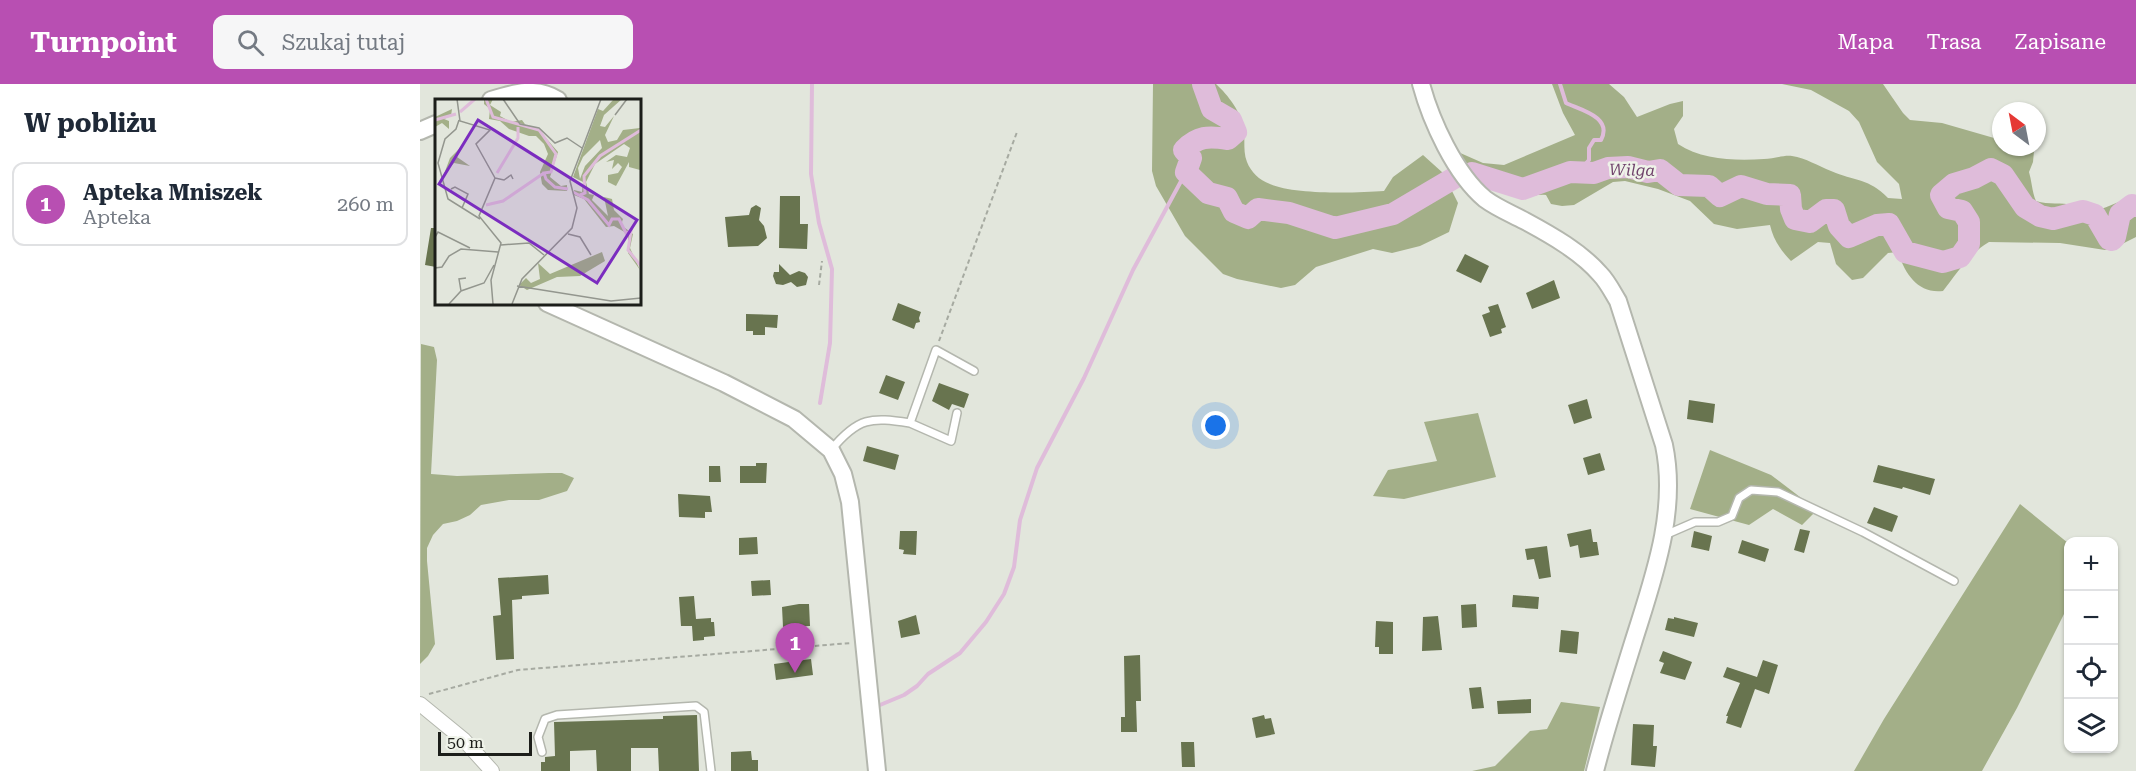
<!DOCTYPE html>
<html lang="pl">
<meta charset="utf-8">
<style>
:root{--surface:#fff;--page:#f6f6f7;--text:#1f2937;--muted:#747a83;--line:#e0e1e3;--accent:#b84fb2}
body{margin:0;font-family:"Roboto Serif",serif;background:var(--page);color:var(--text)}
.controls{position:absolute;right:18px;bottom:18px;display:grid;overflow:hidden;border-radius:12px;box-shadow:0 2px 4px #0004}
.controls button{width:54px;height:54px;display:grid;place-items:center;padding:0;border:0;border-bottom:2px solid var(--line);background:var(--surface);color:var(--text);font:30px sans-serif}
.compass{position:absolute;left:1572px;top:18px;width:54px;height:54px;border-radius:50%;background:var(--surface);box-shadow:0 2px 4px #0004;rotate:328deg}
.scale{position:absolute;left:18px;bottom:15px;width:94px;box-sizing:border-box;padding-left:6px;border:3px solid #1c1e1a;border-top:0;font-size:16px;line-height:21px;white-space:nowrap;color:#1c1e1a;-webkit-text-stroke:4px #eff3e9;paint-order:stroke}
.you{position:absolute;left:796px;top:342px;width:21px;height:21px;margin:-15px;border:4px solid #fff;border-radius:50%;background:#1a73e8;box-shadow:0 0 0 9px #1a73e833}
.badge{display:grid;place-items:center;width:39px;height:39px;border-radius:50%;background:var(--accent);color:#fff;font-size:20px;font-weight:700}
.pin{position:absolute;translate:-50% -50px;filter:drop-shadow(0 2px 3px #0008)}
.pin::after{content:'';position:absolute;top:32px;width:21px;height:18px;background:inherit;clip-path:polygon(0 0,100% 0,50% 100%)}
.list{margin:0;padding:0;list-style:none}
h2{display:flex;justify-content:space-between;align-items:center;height:78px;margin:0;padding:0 24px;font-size:26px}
h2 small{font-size:20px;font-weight:400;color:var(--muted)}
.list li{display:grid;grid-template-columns:39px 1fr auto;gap:18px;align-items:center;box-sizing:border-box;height:84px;margin:0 12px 12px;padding:0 12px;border:2px solid var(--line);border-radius:12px}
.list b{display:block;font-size:22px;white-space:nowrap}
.list p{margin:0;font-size:20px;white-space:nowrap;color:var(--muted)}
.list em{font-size:20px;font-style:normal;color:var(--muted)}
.icon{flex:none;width:33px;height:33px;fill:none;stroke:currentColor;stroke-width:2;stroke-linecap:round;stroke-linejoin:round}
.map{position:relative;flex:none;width:1716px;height:687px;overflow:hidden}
header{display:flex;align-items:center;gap:36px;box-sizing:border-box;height:84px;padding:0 30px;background:var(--accent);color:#fff}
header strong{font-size:28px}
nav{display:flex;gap:33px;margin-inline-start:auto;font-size:21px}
.search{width:420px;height:54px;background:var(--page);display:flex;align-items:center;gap:15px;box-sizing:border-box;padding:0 21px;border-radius:12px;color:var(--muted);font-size:22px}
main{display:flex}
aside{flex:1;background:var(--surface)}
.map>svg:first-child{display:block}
</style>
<header>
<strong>Turnpoint</strong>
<div class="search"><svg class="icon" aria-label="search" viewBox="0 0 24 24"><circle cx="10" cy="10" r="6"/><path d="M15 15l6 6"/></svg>Szukaj tutaj</div>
<nav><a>Mapa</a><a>Trasa</a><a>Zapisane</a></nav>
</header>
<main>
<aside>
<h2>W pobliżu<small></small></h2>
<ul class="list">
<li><span class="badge">1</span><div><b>Apteka Mniszek</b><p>Apteka</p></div><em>260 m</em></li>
</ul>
</aside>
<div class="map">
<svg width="1716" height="687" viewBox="0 0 1716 687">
<rect width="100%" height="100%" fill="#e2e6dc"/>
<path fill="#a3af88" d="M733 0H796C808 11 822 29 824 46 825 57 823 68 827 78 831 88 839 96 850 100 875 111 936 109 964 107L973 93 1003 71 1023 89 1038 119 1029 148 1000 162 972 169 953 165 896 183 875 201 861 204 817 195 803 190 765 152 736 102 732 87Z
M1132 0H1189L1204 13 1217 33 1250 20 1263 17V32L1254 45 1258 60C1282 76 1316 77 1344 75 1353 75 1363 71 1372 72 1386 74 1398 82 1411 87 1434 97 1449 94 1468 114L1482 115 1479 100 1457 78 1439 38 1429 27 1391 6 1362 0H1463L1483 29 1490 36 1522 39 1581 56V63H1610L1614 67 1613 78 1609 88C1612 98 1612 108 1616 117 1629 121 1641 118 1653 121 1661 123 1667 128 1676 126 1690 124 1701 114 1716 114V153L1696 163 1685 166 1640 159 1569 158C1550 169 1537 189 1523 207 1498 210 1485 190 1478 168L1468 169 1443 194 1432 196 1416 180 1410 159 1398 158 1371 177C1361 167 1353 155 1350 141L1317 145 1294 140 1270 117 1238 105 1205 97 1193 98 1154 121 1142 122 1131 120 1126 111C1117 110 1111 113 1103 113 1075 112 1053 89 1038 68L1063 79 1084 81 1155 51 1143 29Z
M1 260 14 263 17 276 11 390 37 392 129 389H142L154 394 147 407 119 416H89L61 421 50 431 37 437 23 440 13 451 7 464V477L15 560 8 572 0 580Z
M1058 329 1076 393 984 415 953 412 968 386 1017 377 1004 338Z
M1290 366 1351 391 1397 426 1382 441 1353 425 1329 441 1270 425Z
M1600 420 1648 459V522L1597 624 1562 687H1434L1464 635Z
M1141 618 1180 623 1164 687H1052L1075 682 1110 647 1127 645Z"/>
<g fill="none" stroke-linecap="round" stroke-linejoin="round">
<path stroke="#dfbcda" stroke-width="4" d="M392 0 391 90 399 139 412 185 410 259 400 319
M1140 0 1146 19C1161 26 1193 33 1181 56H1174L1169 64V76L1158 88
M460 621 484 611 497 602 508 590 540 569 566 538 584 510 594 483 600 436 617 384 664 294 713 186 766 88"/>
<path stroke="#dfbcda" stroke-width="22" d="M783 0 792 25 811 36 816 48 808 55C788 52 778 52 764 66L771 74 766 88 788 109 807 114 814 128 828 134 838 125 869 129 915 144 973 130 1034 94
M1052 89 1103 105 1150 88 1174 89 1188 84 1208 83 1228 88 1240 86 1259 101 1289 102 1300 112 1321 102 1347 110 1370 111 1371 125 1375 135 1390 138 1406 126H1414L1419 142 1429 153 1457 141 1469 140 1485 168 1523 178 1540 173 1549 160V138L1542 127 1528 124 1521 111 1534 100 1554 94 1571 85 1583 91 1605 123 1620 132 1633 135 1663 127 1675 131 1689 155 1692 156 1695 153 1700 130 1712 121 1716 122"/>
</g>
<path fill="#68744f" d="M360 112H380V140H388L387 165 359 164Z
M336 121 341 124 339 136 344 142 347 154 338 162 308 163 305 133 329 131 331 124Z
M11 144H16V183L5 181Z
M1045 170 1069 182 1061 199 1036 187Z
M359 180 370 191 379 187 385 189 388 193 386 201 377 203 371 198 363 201 356 200 353 192 354 188H359Z
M1134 196 1140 214 1112 225 1106 209Z
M478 219 501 228 499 234 500 238 496 239 494 245 472 236Z
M1078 220 1086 243 1081 245 1082 249 1070 253 1062 231 1070 228 1068 223Z
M326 230 358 231 357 244 345 243V251H333V247H326Z
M466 291 485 298 478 316 459 309Z
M519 299 549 310 544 324 532 320 529 326 512 317Z
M1167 315 1172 334 1154 340 1148 321Z
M1269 316 1295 320 1293 339 1267 335Z
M447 362 479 371 475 386 443 377Z
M1180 369 1185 386 1168 391 1163 374Z
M336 379H347L346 399H320V382H336Z
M1458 381 1515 395 1510 411 1483 403 1482 405 1453 398Z
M289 382H300L301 398H289Z
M258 410 290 412 292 428H285V434L259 433Z
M1454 423 1478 432 1472 448 1447 439Z
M1171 445 1173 458H1177L1179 471 1160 474 1158 461 1150 463 1147 450Z
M1380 445 1390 447 1384 469 1374 466Z
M480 447H497L496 471 483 470 484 466 479 465Z
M1274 447 1292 452 1289 467 1271 463Z
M337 453 338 470 319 471V454Z
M1322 456 1349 465 1345 478 1318 469Z
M1127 462 1131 493 1119 495 1114 475 1107 476 1105 465Z
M128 491 129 510 102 512V515L92 516 94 575 76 576 73 532 81 531 78 494Z
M350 496 351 511 332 512 331 497Z
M1093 511 1119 513 1118 525 1092 523Z
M274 512 276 535 291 534V538H294L295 552 284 553V556L273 557 272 542H261L259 513Z
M379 520H389L390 542 363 543 362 523Z
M1056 520 1057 543 1042 544 1041 521Z
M496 531 500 550 481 554 478 537Z
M1018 532 1022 566 1002 567 1003 533Z
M1254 533 1278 539 1274 553 1245 546 1248 534 1254 535Z
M956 537 973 538V570H959V563H955Z
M1141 546 1159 548 1157 570 1139 568Z
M1243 567 1272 578 1265 596 1240 589 1244 579 1239 577Z
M720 571 721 617H716L717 648H701V633H705L704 572Z
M391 575 393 591 356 596 354 580Z
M1343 576 1358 581 1349 610 1335 605 1321 644 1306 639 1308 632H1306L1320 599 1303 593 1307 583 1337 593Z
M1061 603 1064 624 1052 625 1049 604Z
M1111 615V629L1078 630 1077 617Z
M277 631 279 687H239L238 664H211V687H177L176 666 150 667V687H121V678H125V673L135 672 134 638 243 635V632Z
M844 631 845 635 851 634 855 650 836 654 832 634Z
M1213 640 1234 641 1233 662H1237L1235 683 1211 681Z
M761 658H774L775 683H762Z
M331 667 332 676H338V687H311V668Z"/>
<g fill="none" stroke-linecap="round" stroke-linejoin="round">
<g stroke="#b4b7ae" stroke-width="10">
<path id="service" d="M490 339 531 357 537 329
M411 366C438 333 451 333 490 339L516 266 554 287
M1245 451 1275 438H1298L1312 432 1319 414 1331 406 1358 408 1443 448 1534 497
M122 668 118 653 125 635 137 631 276 622 284 628 291 687"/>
</g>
<g stroke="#b4b7ae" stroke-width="16">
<path id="minor" d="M0 620 44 656 72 687"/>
</g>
<g stroke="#b4b7ae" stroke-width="20">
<path id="tertiary" d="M1001 0C1011 37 1035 90 1065 115 1077 124 1092 130 1105 137 1131 151 1161 168 1180 190 1187 197 1192 207 1198 217L1244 361C1258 428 1233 495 1213 559 1200 601 1186 644 1175 687
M71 16C94 9 116 2 138 16
M0 47 16 40
M127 219 304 299 374 335 411 366 423 390 430 418 457 687"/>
</g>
<path stroke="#a6aaa1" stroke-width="2" stroke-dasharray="4.5 3" stroke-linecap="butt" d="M399 201 402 177
M519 257 597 48
M9 610 98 586 431 559"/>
<use href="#service" stroke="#fff" stroke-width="7"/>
<use href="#minor" stroke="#fff" stroke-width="14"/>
<use href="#tertiary" stroke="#fff" stroke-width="16"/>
</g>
<g text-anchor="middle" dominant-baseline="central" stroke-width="5" stroke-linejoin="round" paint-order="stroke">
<g font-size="16" font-style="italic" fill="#70436c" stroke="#eff3e9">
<text transform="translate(1212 86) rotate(1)">Wilga</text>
</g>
</g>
<g transform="translate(15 15)">
<rect width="206" height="206" fill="#e2e6dc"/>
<path d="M49 0H58L55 6 66 13 65 17 76 23 87 21 92 28 105 32 123 53 115 78 126 87 132 86V92L113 91 107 85 105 73 113 55 109 45 101 37H94L74 30 65 22 54 20 55 10 49 5ZM187 0 169 16 165 27 170 28 179 17 170 36 173 43 182 41 188 31 205 29V71L194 68V63L181 87 173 83V76L183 74 187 68 183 64 177 70 179 61 171 63 181 56 192 58 195 49 189 45 160 65 151 83 154 95 159 96 157 101 173 117 169 98 177 100 179 111 188 120 186 126 198 135 195 149 205 171 193 154V135L179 127 171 128 149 100 139 96V91L147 93 148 83 138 78 163 10 168 12 178 1ZM165 41 167 49 150 67 145 80 143 69 148 58ZM17 10 16 17 9 20 14 22V30L7 24 0 28V18ZM28 46 22 58 35 67 19 64 9 75 15 59ZM167 153 170 162 145 177 122 178 92 191 84 186 91 179 96 184 105 180 103 164 115 175Z" fill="#a3af88" fill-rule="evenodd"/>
<path fill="none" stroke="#dfbcda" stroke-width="3" d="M51 0 58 18 104 31 121 55 116 73 109 74 111 80 120 88 133 90M25 13 40 0M0 21 21 15M62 74 83 39V28M138 93 153 101 174 126 177 120H184L191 134 196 132 193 151 206 167M145 96 150 94 149 77 165 57 206 31M51 106 68 102 109 74"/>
<path fill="none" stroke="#93968e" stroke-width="1.5" d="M22 0 25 22 55 31 41 45 60 79 44 117 66 144 56 181 58 205M68 0 85 25 104 29 120 44 132 39 147 49M180 16 192 0M24 21 21 30 10 40 3 64 13 100 45 120M60 79 69 81 76 76 78 80M16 90 20 88 33 95 27 109M133 135 145 138 156 156M0 138 3 133 35 149M66 146 94 144 109 156M0 169 7 168 14 157 26 150 63 153M82 187 176 202 206 199M26 192 24 180 31 179M14 205 26 192 49 184 59 166M77 205 87 180 137 129 142 109 135 82 166 0"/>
<path fill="#7b2cbf" fill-opacity="0.15" stroke="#7b2cbf" stroke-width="3" d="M43 21 202 121 162 184 4 85Z"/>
<rect width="206" height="206" fill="none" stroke="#1c1e1a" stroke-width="3"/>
</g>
</svg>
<div class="controls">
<button>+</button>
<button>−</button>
<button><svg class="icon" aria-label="locate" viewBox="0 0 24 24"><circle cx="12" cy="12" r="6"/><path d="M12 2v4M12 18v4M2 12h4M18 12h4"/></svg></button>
<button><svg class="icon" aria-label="layers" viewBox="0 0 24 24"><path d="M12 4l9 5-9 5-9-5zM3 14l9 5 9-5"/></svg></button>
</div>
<svg class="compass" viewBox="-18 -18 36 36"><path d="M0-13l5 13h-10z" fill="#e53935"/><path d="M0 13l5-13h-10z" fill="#747a83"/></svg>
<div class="scale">50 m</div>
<div class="you"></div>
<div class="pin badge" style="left:375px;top:589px">1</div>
</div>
</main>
